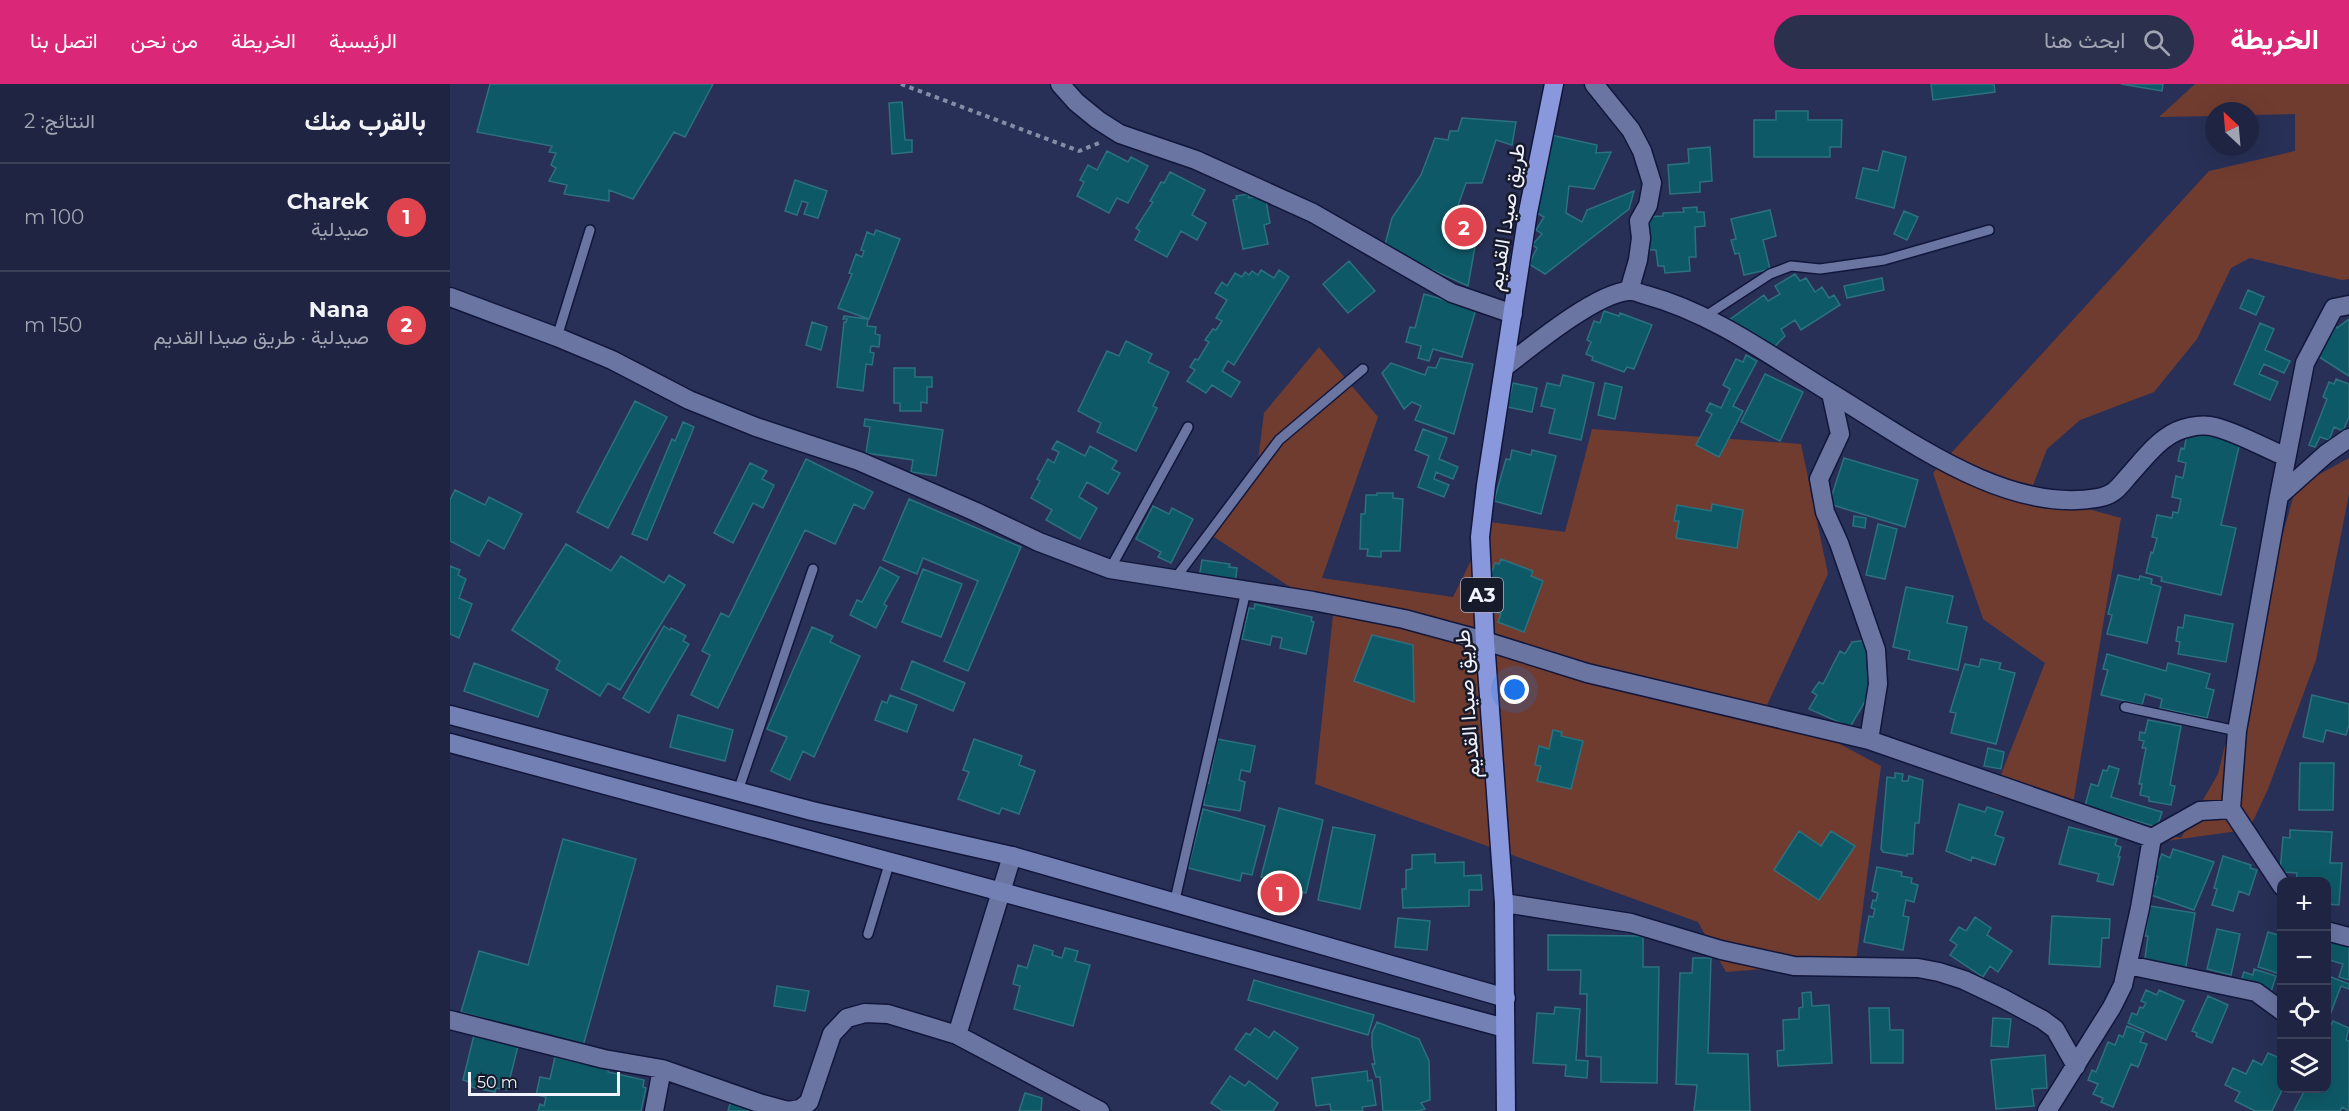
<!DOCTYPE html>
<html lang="ar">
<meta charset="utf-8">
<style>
:root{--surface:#1e2441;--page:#2b304c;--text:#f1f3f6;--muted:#a1a4b1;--line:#3c415a;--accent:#db2777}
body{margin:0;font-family:Montserrat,Vazirmatn,sans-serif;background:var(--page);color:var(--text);direction:rtl}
.controls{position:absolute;right:18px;bottom:18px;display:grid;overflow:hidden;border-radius:12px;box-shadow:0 6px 24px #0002}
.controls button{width:54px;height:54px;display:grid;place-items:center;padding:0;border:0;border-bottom:2px solid var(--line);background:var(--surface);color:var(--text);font:30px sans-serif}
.compass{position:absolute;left:1755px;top:18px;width:54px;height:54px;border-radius:50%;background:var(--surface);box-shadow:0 6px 24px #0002;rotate:334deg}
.scale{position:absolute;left:18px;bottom:15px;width:152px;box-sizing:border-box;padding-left:6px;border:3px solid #f0f2fd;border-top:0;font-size:16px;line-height:21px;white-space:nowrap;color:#f0f2fd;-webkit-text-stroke:4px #161a2b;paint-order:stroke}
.you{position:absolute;left:1065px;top:606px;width:21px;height:21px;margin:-15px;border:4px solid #fff;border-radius:50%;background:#1a73e8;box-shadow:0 0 0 9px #1a73e833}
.badge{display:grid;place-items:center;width:39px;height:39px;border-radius:50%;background:var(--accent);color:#fff;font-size:20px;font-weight:700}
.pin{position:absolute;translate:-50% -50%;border:3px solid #fff;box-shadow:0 2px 6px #0006}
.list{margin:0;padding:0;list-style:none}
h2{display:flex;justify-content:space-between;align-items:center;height:78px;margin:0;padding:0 24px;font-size:26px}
h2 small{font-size:20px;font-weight:400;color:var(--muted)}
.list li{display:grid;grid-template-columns:39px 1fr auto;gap:18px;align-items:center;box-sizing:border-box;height:108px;padding:0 24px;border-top:2px solid var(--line)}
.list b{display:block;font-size:22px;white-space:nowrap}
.list p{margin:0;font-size:20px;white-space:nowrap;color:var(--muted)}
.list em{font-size:20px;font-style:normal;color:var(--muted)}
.icon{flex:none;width:33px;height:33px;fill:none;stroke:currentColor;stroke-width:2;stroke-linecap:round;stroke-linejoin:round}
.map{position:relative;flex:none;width:1899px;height:1027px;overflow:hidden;direction:ltr}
header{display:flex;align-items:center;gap:36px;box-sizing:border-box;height:84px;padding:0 30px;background:var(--accent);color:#fff}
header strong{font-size:28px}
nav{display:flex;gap:33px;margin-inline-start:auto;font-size:21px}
.search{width:420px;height:54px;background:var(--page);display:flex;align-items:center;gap:15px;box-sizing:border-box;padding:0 21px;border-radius:33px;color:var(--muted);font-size:22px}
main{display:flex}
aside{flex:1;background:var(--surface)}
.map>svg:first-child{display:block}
</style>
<header>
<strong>الخريطة</strong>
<div class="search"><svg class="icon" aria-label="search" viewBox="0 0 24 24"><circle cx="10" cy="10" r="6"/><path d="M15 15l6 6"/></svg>ابحث هنا</div>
<nav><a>الرئيسية</a><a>الخريطة</a><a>من نحن</a><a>اتصل بنا</a></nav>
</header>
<main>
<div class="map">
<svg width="1899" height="1027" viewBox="0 0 1899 1027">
<rect width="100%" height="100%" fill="#283057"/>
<path fill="#713c30" d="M1745 0H1899V195L1892 196 1800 174 1781 184 1747 255 1704 308 1630 336 1597 365 1580 409 1671 434 1623 720 1657 735 1731 754 1768 690 1797 571 1809 535 1846 403 1899 374V410L1866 576 1818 705 1803 737 1795 746 1716 757 1624 728 1543 711 1595 579 1533 535 1483 389 1759 87 1845 67V30L1800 31V27H1764V32L1709 33Z
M869 263 928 333 872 494 1003 513 1040 438 1115 448 1142 345 1351 360 1378 490 1317 621 1431 682 1406 878 1276 888 1248 838 865 700 883 531 755 447 808 377 814 329Z"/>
<path fill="#0e5967" stroke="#2d717f" stroke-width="1.5" d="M40 0H263L235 53 224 48 183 115 159 106V117L114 110 117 101 99 97 106 84 101 81 106 69 99 68 102 62 27 48Z
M1481 0H1544L1545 8 1483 16Z
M1671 0H1713L1712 7Z
M452 18 455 56H462V68L442 70 439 19Z
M1326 27H1358V36H1392L1391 63H1380V73H1304V36H1326Z
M1012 34 1066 38 1062 61 1046 56 1032 99H1016L1005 130 1029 140 1018 202 934 164 942 134 971 91 985 54 998 56 1000 47H1008Z
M1101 51 1147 61 1146 69 1161 68 1144 105 1119 102 1116 129 1132 138 1137 126 1184 107 1179 125 1095 190 1079 180 1087 164 1082 161 1092 150 1086 146 1094 133 1087 129Z
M1260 63 1262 97 1250 98V108L1220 110 1218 81 1239 79 1238 65Z
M657 67 678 78 681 73 698 82 678 119 667 114 659 129 627 112 634 98 630 96 638 81 647 86Z
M1433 67 1456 73 1444 124 1406 114 1413 84 1428 87Z
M720 88 755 106 742 131 756 139 747 156 731 147 717 173 685 156 690 147 686 144 703 118 700 117 711 98 714 99Z
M345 96 377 107 368 134 354 130 358 119 352 117 347 131 335 127Z
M798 110 799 114 815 111 820 139 814 141 818 160 793 165 783 116 787 115 786 112Z
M1247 123V128H1254L1255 142 1245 143 1246 173H1239L1240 187 1215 189 1214 182H1208L1206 166H1198L1196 133 1213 132V129L1234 128 1233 124Z
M1320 126 1326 152 1313 156 1320 185 1294 191 1289 169 1285 170 1281 156 1286 155 1281 135Z
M1454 127 1468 133 1457 156 1444 150Z
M426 146 450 155 419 235 388 224 402 190 399 189 406 170 412 173 414 167 411 166 417 148 424 151Z
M899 177 925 207 898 229 873 200Z
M811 186 824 194 829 186 839 193 784 281 778 277 772 287 790 298 781 313 762 301 756 309 737 297 745 286 740 283 745 275 748 276 759 258 755 256 763 245 766 246 772 237 766 234 777 216 765 209 772 198 777 202 785 189 792 193 795 188 799 191 802 187 808 191Z
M1345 190 1350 197 1356 194 1365 208 1372 203 1379 214 1384 211 1390 221 1351 246 1345 236 1331 245 1335 252 1324 263 1279 236 1314 211 1318 217 1330 210 1325 202Z
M1432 194 1434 206 1397 214 1394 202Z
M1798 206 1814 213 1806 231 1790 224Z
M974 210 1026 225 1012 273 983 265 979 277 968 274 971 262 956 258 960 243 965 244Z
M1154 227 1169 232 1170 229 1202 241 1184 285 1177 283 1174 288 1142 276 1143 273 1136 270 1141 258 1137 256 1144 237 1150 239Z
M394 232 418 235 417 242 426 243 425 250 430 251 429 263 421 262 420 268 424 269 422 281 416 280 413 307 387 303 394 238H396L397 235H393Z
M1899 235V292L1866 271 1884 240 1887 244Z
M362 238 377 243 371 266 356 261Z
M1810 239 1824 245 1815 266 1840 277 1834 289 1814 280 1809 290 1828 298 1820 316 1784 300Z
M676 257 702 270 698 278 719 288 703 322 707 324 686 367 647 348 651 339 628 327 657 267 669 272Z
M1296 271 1307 277 1283 322 1293 327 1269 373 1246 361 1262 330 1256 327 1260 319 1271 324 1280 305 1273 301 1286 275 1293 278Z
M990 274 1023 280 1004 350 965 336 971 322 962 318 954 325 932 289 941 279 975 291 978 283 986 284Z
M444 284H465V293H482V303H477V319L471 318V327H450V319H444Z
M1315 290 1353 308 1330 357 1291 338Z
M1113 291 1144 299 1131 356 1099 349 1105 325 1091 322 1097 299 1110 302Z
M1886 295 1899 300V333L1893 347 1884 343 1879 356 1870 353 1865 363 1859 361 1877 315 1873 313 1879 298 1884 300Z
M1063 299 1087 304 1082 328 1057 323Z
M1155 299 1172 303 1165 335 1148 331Z
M185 317 217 333 158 444 127 428Z
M415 335 493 346 486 392 461 388 463 376 416 369 420 343 414 342Z
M233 338 244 343 197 456 182 450 222 355 225 357Z
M973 345 997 354 989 375 1008 383 1003 395 986 388 984 395 999 401 994 413 968 403 979 372 965 366Z
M1738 347 1790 358 1771 441 1786 444 1771 511 1711 497 1712 493 1696 489 1701 468 1703 469 1707 454 1702 453 1707 431 1722 434 1723 428 1728 429 1731 415 1722 413 1726 392 1733 394 1736 379 1728 377 1731 364 1734 365Z
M607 357 635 372 640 362 667 377 662 385 670 389 658 410 637 398 629 413 647 424 630 455 596 436 602 426 581 414 590 397 587 395 598 375 604 379 609 368 602 365Z
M1062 366 1081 371 1082 366 1106 372 1091 430 1044 417 1056 375 1060 376Z
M1394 374 1468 396 1455 443 1379 420Z
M356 375 423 408 414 425 404 420 385 460 355 446 268 624 241 611 260 571 252 567 271 529 279 533Z
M300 379 317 387 312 395 324 401 313 424 303 419 283 459 264 449Z
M5 406 35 421 39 413 72 430 54 465 38 456 29 472 0 457V416Z
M927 409H943V414L953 415 950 467H931V473L917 472 918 465H910L911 430H915L916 411H927Z
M459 415 571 463 518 587 494 577 528 497 473 474 467 490 433 476Z
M1262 420 1293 426 1287 464 1226 454 1229 437H1224L1227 421 1261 427Z
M703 422 719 430 722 424 743 435 721 479 708 473 711 468 686 455Z
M1404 432 1416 434 1415 444 1403 442Z
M1428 440 1447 445 1435 495 1416 491Z
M116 460 161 487 171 472 214 499 219 491 235 501 170 606 158 599 150 612 106 585 110 577 62 546Z
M1051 475 1083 487 1081 492 1093 497 1074 548 1048 538 1051 530 1037 525 1048 496 1040 493 1045 479 1049 480Z
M752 476 780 480 779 483 787 484 785 500 749 494Z
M0 482 10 486 8 491 16 495 9 514 22 520 9 554 0 550Z
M430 483 449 493 434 520 437 522 426 544 400 531 407 516 412 518Z
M473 485 512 500 491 553 452 538Z
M1668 491 1689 496 1690 492 1702 495 1701 500 1711 503 1697 559 1657 550 1662 531 1658 530Z
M1456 503 1503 512 1497 539 1517 543 1508 586 1458 575 1460 567 1443 563Z
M805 520 862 533 861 537 864 538 856 570 830 564 832 554 822 552 820 561 792 555 799 524 804 525Z
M1735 531 1783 540 1776 578 1728 570 1730 558 1726 557 1728 543 1733 544Z
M214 542 220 546 221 544 236 552 233 557 239 560 199 629 173 614Z
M362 543 383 552 380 558 410 572 364 673 353 667 340 696 321 687 337 653 317 645Z
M922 551 963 561 964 618 904 597Z
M1418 556 1420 609 1400 643 1359 625 1367 611 1362 608 1369 598 1373 600 1390 567 1395 570 1402 558Z
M1657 570 1716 587 1718 579 1760 590 1756 604 1764 606 1757 634 1710 624 1712 615 1695 610 1692 621 1651 611 1658 586 1653 585Z
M1531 575 1551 579 1549 585 1565 589 1546 660 1501 649 1506 629 1500 628 1515 580 1529 583Z
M462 577 515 599 503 627 451 605Z
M24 579 98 606 88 633 14 607Z
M440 611 467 621 457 648 425 636 432 617 437 619Z
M1862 611 1899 620V641L1896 651 1876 646 1873 658 1853 653Z
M228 631 283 646 275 677 220 663Z
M1698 636 1731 642 1720 701 1725 702 1721 721 1699 717V713L1690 711 1692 700H1689L1696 664H1692L1694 657 1689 656 1690 648 1695 649Z
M1103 646 1112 648 1111 652 1133 657 1121 705 1087 697 1091 682 1085 681 1089 662 1099 665Z
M524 655 572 672 569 681 585 687 569 730 552 724 549 730 508 715 519 688 513 686Z
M767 655 805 662 800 688 791 686 789 696 795 698 790 727 754 721 756 698 759 699Z
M1538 664 1554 668 1551 685 1534 682Z
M1850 679H1884L1883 726H1849Z
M1659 682 1669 685 1661 713 1712 728 1707 743 1635 722 1641 700 1648 702 1653 686 1657 687Z
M1445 689 1453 690 1452 697H1458L1459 692 1473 696 1469 739H1465L1463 770H1457V772L1433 768 1431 765 1437 693 1445 694Z
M1509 720 1535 728 1537 723 1553 728 1545 751 1554 754 1545 781 1522 773 1521 777 1496 767Z
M829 724 873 736 856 809 849 807 847 811 816 803 818 795 811 793Z
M753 725 815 742 802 791 792 789 790 797 738 784Z
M883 743 925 751 910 825 868 816Z
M1619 743 1667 755 1665 761 1671 763 1668 773H1670L1663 801 1647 797 1649 790 1609 780Z
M1840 746 1882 748 1880 779H1892L1889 821 1876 820V798H1846L1847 789 1830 788 1833 753 1840 754Z
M1349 747 1371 762 1381 747 1405 762 1369 816 1324 786Z
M113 755 186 775 133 962 11 928 29 867 78 881Z
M1723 765 1764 778 1744 826 1701 811 1708 793 1703 791 1712 770 1720 774Z
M985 770V779L1014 778V792L1031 791 1032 806H1019V822L953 824 952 805H956V786L962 785V771Z
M1773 772 1801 781 1800 784 1807 786 1799 811 1789 807 1783 827 1762 821 1767 805 1764 804Z
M1427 783 1452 788 1451 792 1462 794 1461 799 1468 801 1464 818 1456 816 1453 832 1459 833 1453 866 1414 858 1419 832 1423 833 1425 825 1421 824 1423 816 1426 817 1428 809 1422 807Z
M1700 822 1745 829 1735 888 1694 881 1698 852H1695Z
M1602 832 1660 835 1659 854H1652L1650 883 1599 880Z
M1525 833 1541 844 1537 851 1562 867 1548 888 1540 882 1533 893 1500 871 1507 861 1500 856 1509 843 1516 847Z
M948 834 980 837 977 866 945 863Z
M1767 845 1790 850 1781 891 1757 885Z
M1818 848 1832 852V875L1827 889 1808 883Z
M1098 851 1193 852V883H1209L1207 999 1151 998V973L1136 972 1137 910H1130L1131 886H1098Z
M1876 856 1899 863V896L1889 893 1893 880 1876 875Z
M584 861 603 867 602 871 612 874 615 864 628 867 625 877 640 881 623 942 564 925 570 902 563 900 568 881 577 884Z
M1243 874H1261L1258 969 1298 970 1300 1027H1244L1247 1001 1226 1000 1230 889H1242Z
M1804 885 1826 892 1820 911 1789 903 1794 888 1803 891Z
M1876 891 1899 900V905L1891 902 1877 939Z
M804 896 924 931 918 951 798 916Z
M327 902 359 907 355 927 324 922Z
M1696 906 1707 911 1709 906 1734 917 1716 956 1678 939 1682 929 1687 931 1690 923 1693 924 1696 919 1691 917Z
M1361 908 1362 922 1379 921 1382 979 1328 982 1327 967 1334 966 1333 936 1349 935V924L1353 923 1352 909Z
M1758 912 1778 921 1762 959 1746 952 1747 949 1742 947Z
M1105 923 1130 925 1126 976 1138 977 1137 994 1115 992 1116 981 1083 979 1087 929 1104 930Z
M1419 924H1439L1440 946H1453V979H1421Z
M1543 934 1561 935 1558 963 1541 962Z
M1883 937 1899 944 1896 956 1899 957V1027L1892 1023 1890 1027H1844L1856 1004H1876V950Z
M927 938 969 955 979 977 980 1016 971 1019 975 1025 968 1027H933L930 993H926L922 980H925L922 962V949Z
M1677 942 1694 949 1690 958 1697 960 1688 983 1681 980 1663 1023 1651 1018 1653 1014 1643 1010 1648 1000 1638 996 1642 986 1646 988 1658 958 1665 961 1669 951 1673 953Z
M805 944 819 954 824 947 848 964 827 995 785 965 796 949 800 951Z
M24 951 68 962 57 1006 46 1004 45 1008 21 1003 22 999 13 996Z
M1818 969 1832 975 1833 1004 1822 1027H1805L1785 1017 1790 1008 1775 1001 1783 984 1796 990 1803 976 1812 981Z
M1595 971 1597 1004 1582 1005 1584 1022 1546 1025 1541 976Z
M105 973 134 980 136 974 160 979 158 988 194 996 193 1003 196 1004 191 1027H88L90 1020 94 1022 96 1013 86 1011 90 993 100 995Z
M917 987 918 997 922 996 926 1021 912 1023 913 1027H881L880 1020 866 1022 862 994Z
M780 992 795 1002 799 997 828 1019 823 1027H773L761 1019Z
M575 1009 592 1014 591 1027H569Z
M282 1013 309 1027H278Z"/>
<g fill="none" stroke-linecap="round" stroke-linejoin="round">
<g stroke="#12163b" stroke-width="12">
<path id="lane" d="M1254 233 1320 190 1341 182 1370 185 1434 176 1539 146
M107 253 140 146
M660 485 738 343
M724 496 829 356 913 285
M1675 623 1787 647
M288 707 363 485
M724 820 796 507
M418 850 440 777"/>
</g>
<g stroke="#12163b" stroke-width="21">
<path id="street" d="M610 0 626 18 648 36 670 50 746 76 863 129 1002 209 1063 230
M1144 0 1181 46 1192 67 1202 99 1198 121 1189 137 1191 154 1188 176 1179 207
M0 213 107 253 162 276 239 316 306 343 409 377 526 428 589 458 660 485 863 517 954 535 1035 557 1137 589 1419 656 1702 754 1750 727 1781 725 1787 647 1829 412 1855 279 1884 224 1899 221
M1055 283C1082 262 1145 210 1178 207 1184 206 1191 210 1196 211 1263 229 1322 273 1381 309L1390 350 1369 395 1375 428 1389 459 1426 566 1428 600 1419 656
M1381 309C1456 354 1555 430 1647 414 1666 411 1669 402 1682 388 1692 377 1704 361 1717 353 1729 344 1750 339 1765 343 1786 348 1815 364 1836 373
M1829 412 1876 370 1899 354
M1781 725 1832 802
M1054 819 1181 839 1271 866 1344 882 1468 884 1489 888 1514 896 1552 914 1593 936 1605 945 1626 982
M1876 847 1899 853
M1678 881 1806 908 1832 927
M0 936 154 975 212 985 312 1020 338 1027 350 1025 359 1018 382 950 397 934 415 929 438 930 507 951 650 1027
M507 951 562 772
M204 1027 212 985
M1597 1027 1662 923 1673 901 1690 824 1702 754"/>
</g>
<g stroke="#12163b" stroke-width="21">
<path id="secondary" d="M0 631 362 727 562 772 1056 914
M0 659 1055 944"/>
</g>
<g stroke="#12163b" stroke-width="21">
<path id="highway" d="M1056 1027 1054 819 1035 557 1030 453 1036 401 1078 128 1104 0"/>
</g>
<path stroke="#878ca6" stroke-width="4" stroke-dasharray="4.5 4.5" stroke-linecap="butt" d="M451 0 629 67 649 59"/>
<use href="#lane" stroke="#6a75a2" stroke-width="9"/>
<use href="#street" stroke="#6a75a2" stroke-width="18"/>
<use href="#secondary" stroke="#7380b4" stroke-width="18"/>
<use href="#highway" stroke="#8998dd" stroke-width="18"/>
</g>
<g text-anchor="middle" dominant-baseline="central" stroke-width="5" stroke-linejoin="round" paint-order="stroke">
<rect fill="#161a2b" stroke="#afb1be" stroke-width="1.5" x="1011" y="494" width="42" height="34" rx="4.5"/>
<g font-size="20" font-weight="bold" fill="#f0f2fd">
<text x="1032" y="511">A3</text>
</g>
<g font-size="21" fill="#f0f2fd" stroke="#161a2b">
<text transform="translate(1056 133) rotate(-81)">طريق صيدا القديم</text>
<text transform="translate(1017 620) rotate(-94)">طريق صيدا القديم</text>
</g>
</g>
</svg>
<div class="controls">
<button>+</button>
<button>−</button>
<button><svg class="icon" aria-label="locate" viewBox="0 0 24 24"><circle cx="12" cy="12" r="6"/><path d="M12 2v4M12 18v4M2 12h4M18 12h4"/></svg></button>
<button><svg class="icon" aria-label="layers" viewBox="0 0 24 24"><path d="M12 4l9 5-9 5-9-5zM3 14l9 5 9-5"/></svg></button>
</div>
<svg class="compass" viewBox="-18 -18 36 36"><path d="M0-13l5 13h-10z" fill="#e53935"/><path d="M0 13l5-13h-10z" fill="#a1a4b1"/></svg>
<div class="scale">50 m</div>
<div class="you"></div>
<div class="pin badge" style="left:830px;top:809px;background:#e0444e">1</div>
<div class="pin badge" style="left:1014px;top:143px;background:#e0444e">2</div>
</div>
<aside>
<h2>بالقرب منك<small>النتائج: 2</small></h2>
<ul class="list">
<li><span class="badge" style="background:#e0444e">1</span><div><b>Charek</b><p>صيدلية</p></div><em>100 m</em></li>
<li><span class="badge" style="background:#e0444e">2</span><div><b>Nana</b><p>صيدلية · طريق صيدا القديم</p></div><em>150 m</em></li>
</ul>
</aside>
</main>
